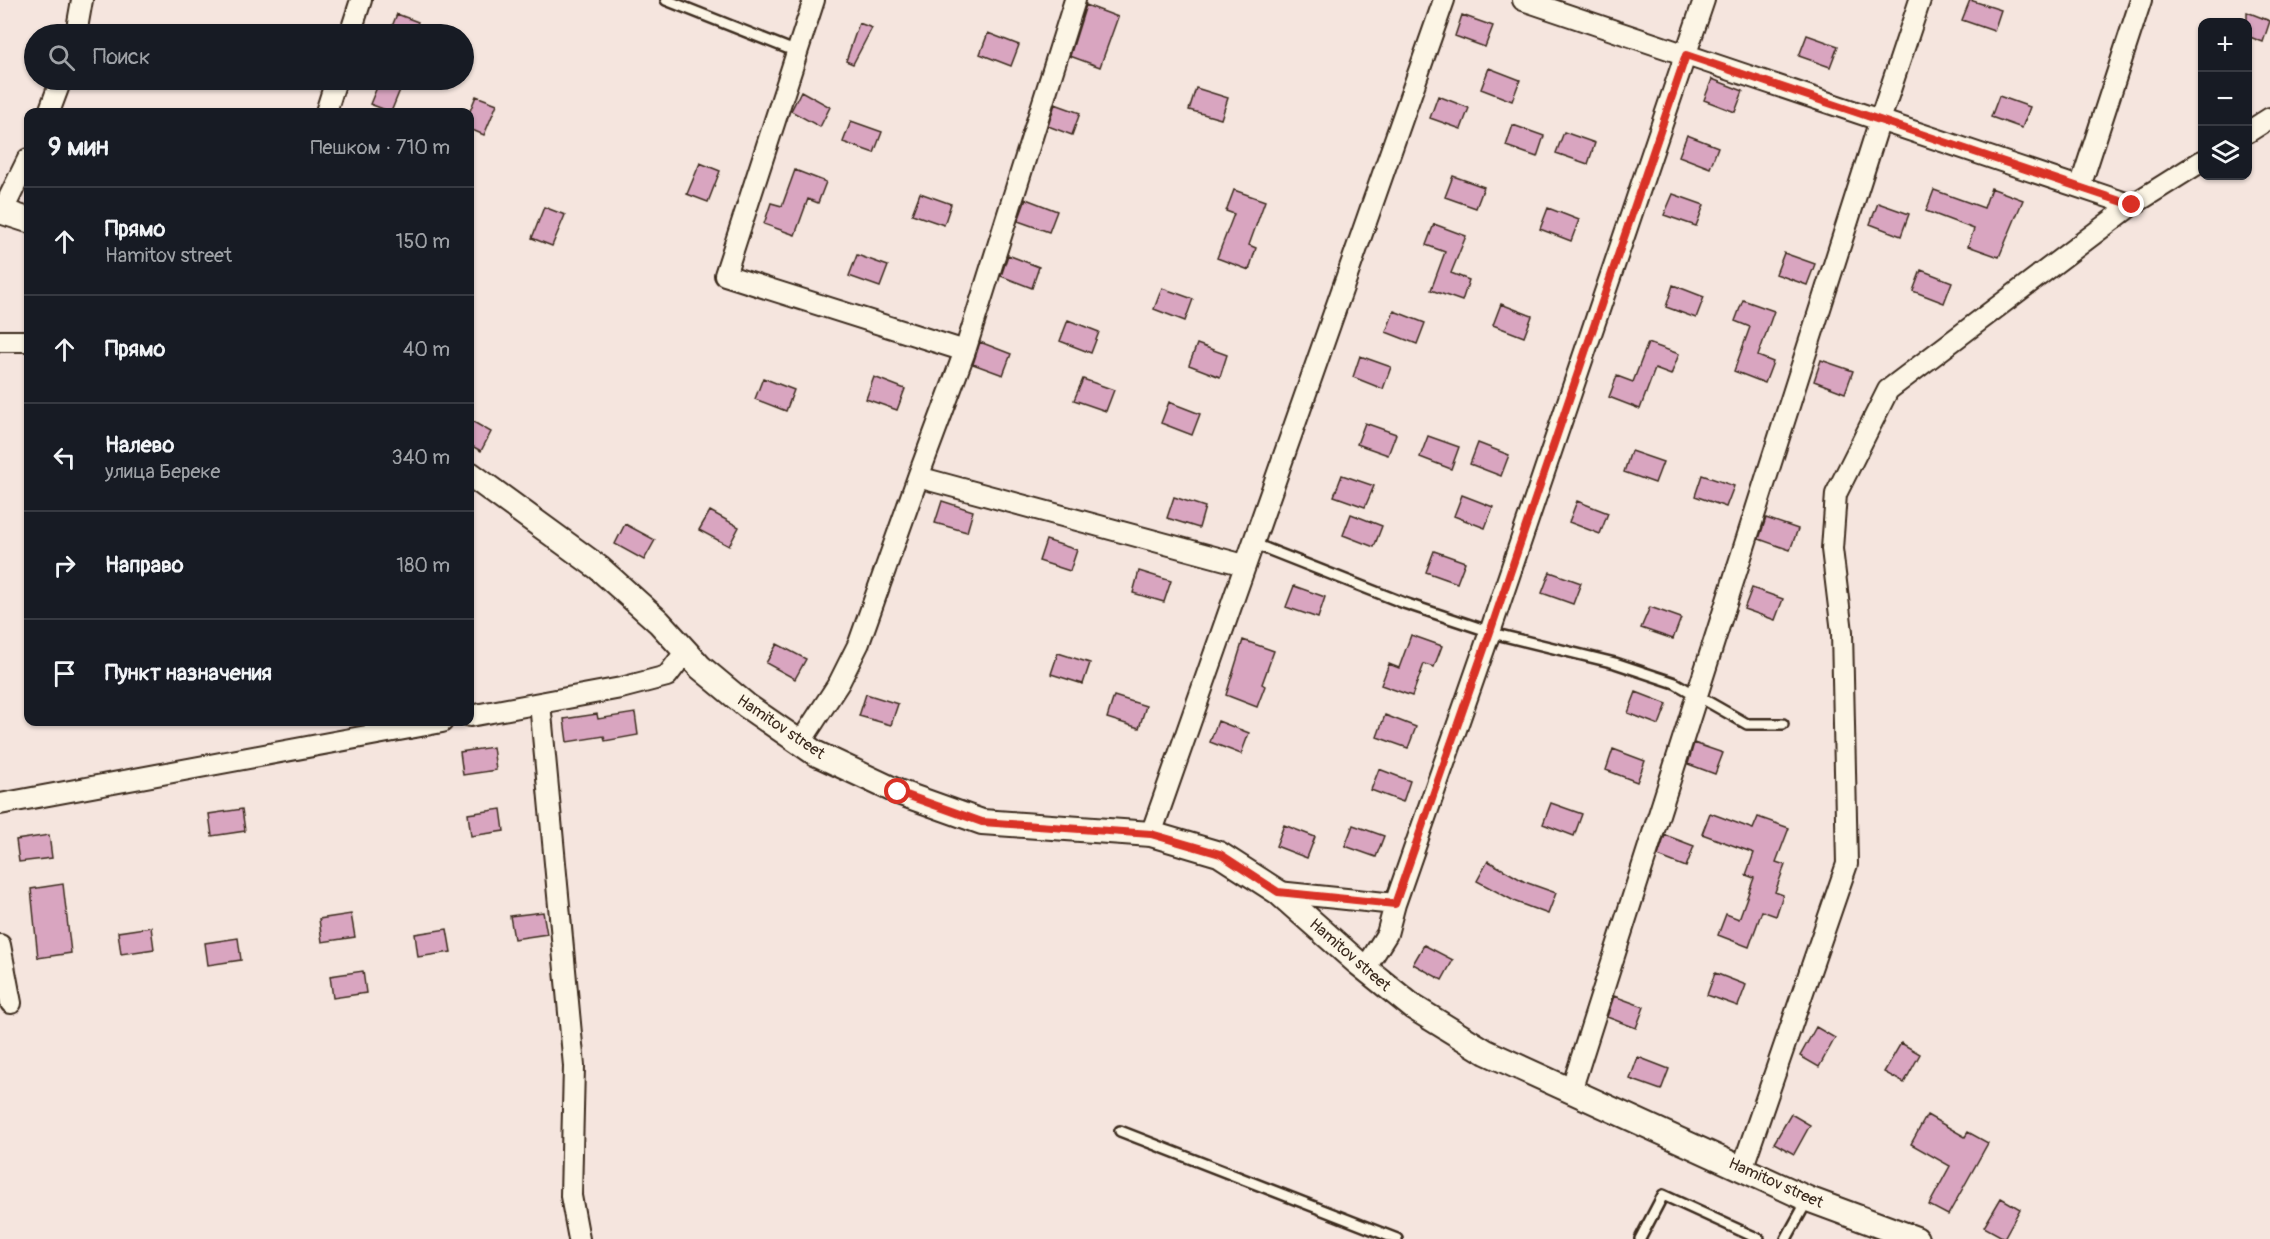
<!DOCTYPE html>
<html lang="ru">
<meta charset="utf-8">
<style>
:root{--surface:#171b24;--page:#242831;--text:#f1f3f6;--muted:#9ea1a6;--line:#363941}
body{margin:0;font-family:Pangolin,sans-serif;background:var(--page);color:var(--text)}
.controls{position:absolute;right:18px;top:18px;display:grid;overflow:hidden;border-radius:12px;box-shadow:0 2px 4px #0004}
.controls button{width:54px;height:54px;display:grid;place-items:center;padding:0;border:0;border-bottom:2px solid var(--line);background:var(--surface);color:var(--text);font:30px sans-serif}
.stop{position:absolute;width:18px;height:18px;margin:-14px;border:4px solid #d93025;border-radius:50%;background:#fff}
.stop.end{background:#d93025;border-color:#fff;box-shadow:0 2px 6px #0008}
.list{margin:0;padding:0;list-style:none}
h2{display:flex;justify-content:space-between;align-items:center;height:78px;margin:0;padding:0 24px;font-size:26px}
h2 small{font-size:20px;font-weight:400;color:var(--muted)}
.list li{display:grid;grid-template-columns:39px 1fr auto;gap:18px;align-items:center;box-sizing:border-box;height:108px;padding:0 24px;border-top:2px solid var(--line)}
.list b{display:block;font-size:22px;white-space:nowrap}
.list p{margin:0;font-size:20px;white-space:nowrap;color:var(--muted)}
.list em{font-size:20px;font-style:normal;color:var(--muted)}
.icon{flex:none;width:33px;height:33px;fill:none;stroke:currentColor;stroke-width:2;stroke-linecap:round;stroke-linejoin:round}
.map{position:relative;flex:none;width:2270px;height:1239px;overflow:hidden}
.search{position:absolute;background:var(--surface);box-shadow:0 2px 4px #0004;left:24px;top:24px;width:450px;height:66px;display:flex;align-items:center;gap:15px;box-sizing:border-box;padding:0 21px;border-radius:33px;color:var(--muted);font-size:22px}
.panel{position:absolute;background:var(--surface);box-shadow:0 2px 4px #0004;left:24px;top:108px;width:450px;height:618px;border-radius:12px}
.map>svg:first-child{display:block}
</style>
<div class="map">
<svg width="2270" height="1239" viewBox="0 0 2270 1239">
<rect width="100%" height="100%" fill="#f5e5de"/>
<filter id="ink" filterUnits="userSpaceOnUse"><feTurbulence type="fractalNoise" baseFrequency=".0167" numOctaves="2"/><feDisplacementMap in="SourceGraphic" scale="12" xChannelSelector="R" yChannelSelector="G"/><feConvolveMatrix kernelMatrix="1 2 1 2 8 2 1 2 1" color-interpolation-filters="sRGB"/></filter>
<g filter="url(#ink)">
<path fill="#d9a5c0" stroke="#3b2a1e" stroke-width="1.5" d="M1970 0 2001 10 1994 31 1962 20Z
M1086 5 1118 17 1100 67 1070 56Z
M2247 12 2270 21 2263 42 2247 36Z
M397 14 418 22 413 34H389Z
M1462 15 1493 26 1485 47 1455 36Z
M859 23 872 28 853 64 846 61Z
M988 33 1019 45 1011 66 980 54Z
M1807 35 1838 46 1830 67 1799 56Z
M1489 68 1520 80 1512 101 1481 89Z
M1712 79 1743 91 1735 112 1704 100Z
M380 80H404L391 112 370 104Z
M1196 88 1228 98 1221 119 1189 110Z
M801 91 830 107 820 127 791 111Z
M476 96 497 104 484 135 470 129V111Z
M1438 96 1469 108 1461 129 1430 118Z
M1999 96 2030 107 2022 128 1991 117Z
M1055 104 1080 113 1072 135 1048 126Z
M851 121 882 132 874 153 843 142Z
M1513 125 1544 136 1537 157 1506 146Z
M1564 132 1595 143 1588 164 1556 153Z
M1687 135 1718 147 1710 168 1679 156Z
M700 163 720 171 708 202 687 194Z
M795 170 826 182 818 203 808 199 795 235 764 224 771 203 782 206Z
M1453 176 1484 187 1476 208 1445 197Z
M1991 188 2023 200 1999 257 1968 246 1974 229 1926 211 1934 190 1984 208Z
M1234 190 1265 201 1249 245 1256 248 1249 270 1217 258 1234 214 1226 211Z
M920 193 951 204 944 225 912 214Z
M1673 194 1704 205 1696 226 1664 215Z
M1026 199 1057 211 1049 232 1018 221Z
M1878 203 1909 214 1901 236 1870 224Z
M544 207 565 215 552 246 532 238Z
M1548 208 1579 220 1571 241 1540 229Z
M1434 224 1466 236 1451 273 1469 280 1462 301 1431 290 1445 252 1426 245Z
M1784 253 1815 264 1807 285 1776 274Z
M857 255 888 266 880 287 849 276Z
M1008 255 1039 267 1032 288 1001 276Z
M1921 270 1952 282 1944 303 1913 291Z
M1673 285 1704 297 1696 318 1666 307Z
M1162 288 1193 299 1185 321 1154 309Z
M1743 300 1774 311 1758 356 1773 362 1765 383 1734 371 1750 327 1735 321Z
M1501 304 1532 316 1524 337 1493 325Z
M1394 311 1425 323 1417 344 1386 332Z
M1068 320 1099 332 1091 353 1060 341Z
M980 342 1011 354 1003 375 973 364Z
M1648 343 1679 354 1671 375 1655 369 1640 409 1609 397 1617 376 1633 382Z
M1197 344 1227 355 1220 377 1189 365Z
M1360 356 1391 367 1383 389 1353 377Z
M1821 360 1853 371 1845 393 1814 381Z
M874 377 905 389 897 410 866 399Z
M763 378 794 390 786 411 755 399Z
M1083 379 1114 390 1106 411 1074 400Z
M1169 402 1200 414 1192 435 1161 423Z
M470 420 491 432 481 451 470 445Z
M1365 423 1396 434 1388 455 1357 444Z
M1428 436 1459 447 1451 469 1420 457Z
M1478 443 1509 455 1501 476 1470 464Z
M1631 451 1663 462 1655 483 1624 472Z
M1342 475 1374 486 1365 507 1334 496Z
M1702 475 1734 486 1726 507 1695 496Z
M1462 495 1493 507 1485 528 1454 516Z
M1174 497 1205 507 1199 528 1167 518Z
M942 501 973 511 967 532 935 523Z
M1577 501 1608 513 1600 534 1569 522Z
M710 511 739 527 729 546 699 530Z
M1351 514 1382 526 1374 547 1343 535Z
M1766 518 1798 529 1790 550 1759 539Z
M625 524 655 540 644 560 615 544Z
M1046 540 1077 550 1070 571 1039 561Z
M1434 551 1465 562 1457 583 1426 572Z
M1139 571 1171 581 1164 602 1133 593Z
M1550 572 1581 583 1573 604 1542 593Z
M1294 586 1325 597 1318 618 1286 607Z
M1752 588 1783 599 1775 620 1744 609Z
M1650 607 1681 618 1673 639 1641 628Z
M1411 635 1442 646 1434 667 1424 664 1412 696 1381 685 1389 664 1399 668Z
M1243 640 1274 651 1262 684 1265 686 1257 707 1226 695Z
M777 644 806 659 795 679 766 663Z
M1058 653 1090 663 1083 684 1051 674Z
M1636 692 1667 704 1659 725 1628 713Z
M866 694 898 704 891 725 859 716Z
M1114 696 1146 706 1139 728 1107 718Z
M635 713 638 735 605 741 604 736 567 742 564 719 597 714 598 719Z
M1385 715 1416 727 1408 748 1377 737Z
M1218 721 1249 733 1241 754 1210 742Z
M1694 743 1723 753 1715 774 1688 764Z
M493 747 496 770 463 775 460 752Z
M1613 749 1645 761 1637 782 1606 770Z
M1379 769 1410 781 1403 802 1371 790Z
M1551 803 1582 814 1574 836 1543 824Z
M242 809 245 831 212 836 209 814Z
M501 809 504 831 471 836 468 814Z
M1710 813 1753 829 1758 817 1789 828 1776 862 1785 865 1775 892 1783 895 1776 916 1762 911 1749 947 1718 935 1726 914 1739 919 1754 878 1746 875 1754 853 1702 834Z
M1284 825 1315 837 1307 858 1276 846Z
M1353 825 1384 836 1376 857 1345 846Z
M49 835 52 858 19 862 16 840Z
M1665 835 1694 846 1686 867 1658 856Z
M1488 861 1525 882 1556 893 1548 914 1516 902 1477 881Z
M63 884 71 953 38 958 31 889Z
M543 912 547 934 514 939 510 916Z
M351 914 355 937 322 942 319 919Z
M151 927 154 949 121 954 118 932Z
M447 929 451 952 418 957 415 934Z
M238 938 241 960 208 965 205 943Z
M1424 945 1453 960 1442 980 1413 964Z
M363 971 366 993 333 998 330 976Z
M1715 973 1746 985 1738 1006 1707 995Z
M1614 996 1644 1007 1636 1028 1607 1017Z
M1816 1027 1835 1038 1819 1067 1800 1056Z
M1901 1043 1920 1054 1904 1083 1884 1072Z
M1638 1057 1669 1069 1661 1090 1630 1079Z
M1791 1114 1810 1125 1794 1154 1774 1143Z
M1927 1115 1965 1137 1968 1132 1988 1143 1948 1215 1929 1205 1950 1166 1911 1144Z
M2001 1198 2020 1209 2004 1238 1984 1227Z"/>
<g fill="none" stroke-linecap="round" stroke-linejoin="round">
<g stroke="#3b2a1e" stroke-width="14">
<path id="service" d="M666 0 797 52
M1252 543 1404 603 1500 635 1615 663 1675 683 1747 724H1783
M1120 1131 1397 1239
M1640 1239 1663 1195 1759 1239
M1786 1239 1807 1201"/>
</g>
<g stroke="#3b2a1e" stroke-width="24">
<path id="minor" d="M814 0 725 275 965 351 1075 0
M1523 0 2132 205 2202 161
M76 34 82 0
M350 34 361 0
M49 112 61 80
M326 112 336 80
M2248 132 2270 118
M2080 187 2141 0
M2 212 28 159
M0 341H28
M918 477 965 351
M540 703 574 1066 571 1196 579 1239
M470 716 621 688 667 676 686 651
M800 743 839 683 859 643 918 477 1244 565
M0 804 442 722
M1151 834 1444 0
M1278 892 1395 904
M0 945 11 1003
M1365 969 1387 934 1395 904 1490 632 1704 0
M1571 1091 1880 120 1920 0
M1742 1169 1847 864 1842 632 1832 549 1836 494 1888 390 2132 205"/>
</g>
<g stroke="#3b2a1e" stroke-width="28">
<path id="tertiary" d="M0 211 28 220
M470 474 599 568 659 622 700 667 747 706 815 753 898 792 982 822 1151 834 1219 854 1278 892 1357 962 1413 1007 1486 1052 1808 1199 1916 1239"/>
</g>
<use href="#service" stroke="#fcf5e5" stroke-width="9"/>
<use href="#minor" stroke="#fcf5e5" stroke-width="20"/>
<use href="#tertiary" stroke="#fcf5e5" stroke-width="24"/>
</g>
</g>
<g fill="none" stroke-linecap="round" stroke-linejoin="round" filter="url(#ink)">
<path stroke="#d93025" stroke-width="8" d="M898 792 982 822 1151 834 1220 854 1278 892 1395 904 1490 632 1686 55 2132 205"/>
</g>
<g text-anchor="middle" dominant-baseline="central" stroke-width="4.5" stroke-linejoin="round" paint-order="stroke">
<g font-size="16" fill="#3b2a1e" stroke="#fcf5e5">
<text transform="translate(781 727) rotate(34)">Hamitov street</text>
<text transform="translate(1350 955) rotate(41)">Hamitov street</text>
<text transform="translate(1776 1183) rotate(24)">Hamitov street</text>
</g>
</g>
</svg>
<div class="controls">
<button>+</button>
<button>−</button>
<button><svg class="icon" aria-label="layers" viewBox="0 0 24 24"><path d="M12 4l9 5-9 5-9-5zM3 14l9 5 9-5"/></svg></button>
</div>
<div class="stop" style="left:898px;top:792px"></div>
<div class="stop end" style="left:2132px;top:205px"></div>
<div class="search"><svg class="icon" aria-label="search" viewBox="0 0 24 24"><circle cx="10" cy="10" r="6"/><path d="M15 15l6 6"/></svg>Поиск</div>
<section class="panel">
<h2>9 мин<small>Пешком · 710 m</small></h2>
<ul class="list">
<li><svg class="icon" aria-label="ahead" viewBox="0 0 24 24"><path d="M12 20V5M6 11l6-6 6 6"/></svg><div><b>Прямо</b><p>Hamitov street</p></div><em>150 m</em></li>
<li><svg class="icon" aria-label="ahead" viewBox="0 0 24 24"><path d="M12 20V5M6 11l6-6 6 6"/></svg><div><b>Прямо</b></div><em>40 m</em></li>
<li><svg class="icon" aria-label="left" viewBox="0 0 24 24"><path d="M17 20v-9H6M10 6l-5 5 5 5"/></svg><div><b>Налево</b><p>улица Береке</p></div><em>340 m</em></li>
<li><svg class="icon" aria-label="right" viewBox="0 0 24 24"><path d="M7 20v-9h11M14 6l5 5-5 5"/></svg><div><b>Направо</b></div><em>180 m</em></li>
<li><svg class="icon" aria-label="arrive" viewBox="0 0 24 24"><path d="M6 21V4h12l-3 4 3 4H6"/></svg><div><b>Пункт назначения</b></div></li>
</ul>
</section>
</div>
